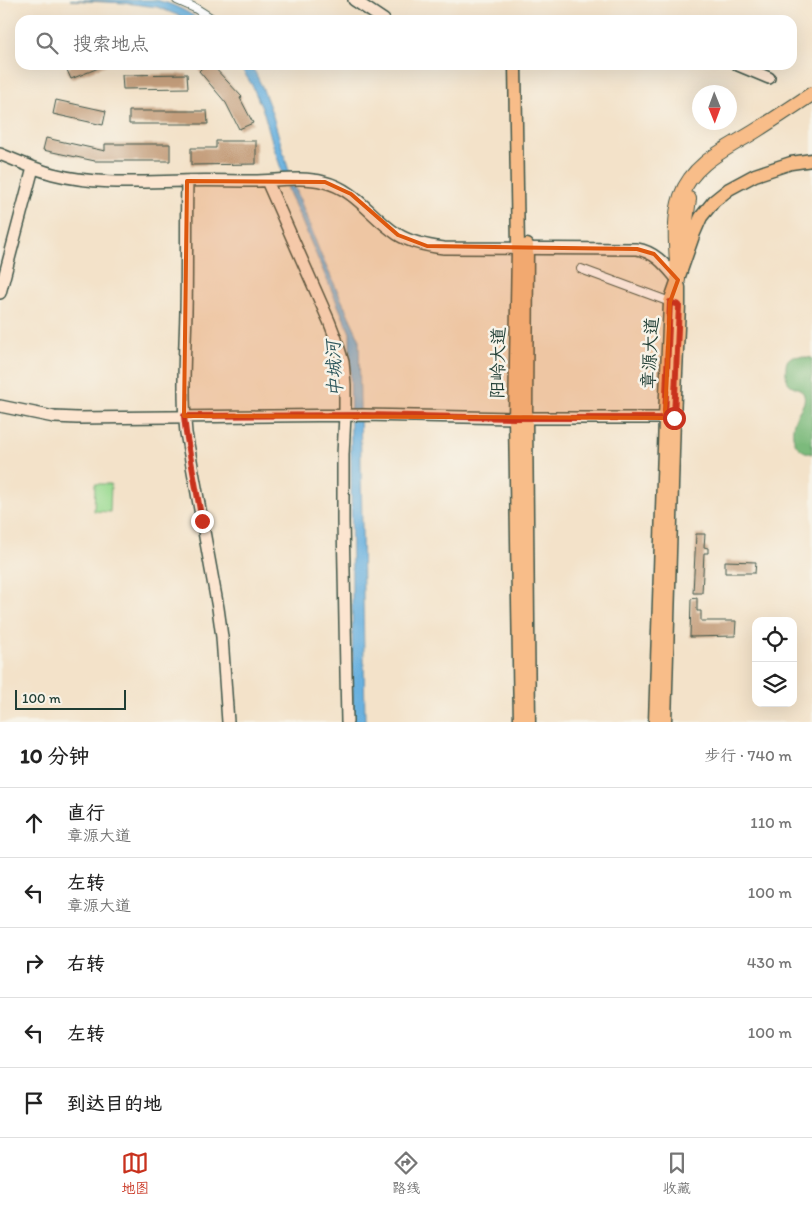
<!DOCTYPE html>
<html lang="zh">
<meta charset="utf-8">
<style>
:root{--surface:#fff;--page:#f6f6f6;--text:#222;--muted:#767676;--line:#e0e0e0;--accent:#c8321e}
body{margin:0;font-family:Itim,"LXGW WenKai TC",sans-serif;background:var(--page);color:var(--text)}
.controls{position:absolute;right:15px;bottom:15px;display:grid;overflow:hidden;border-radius:10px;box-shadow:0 5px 20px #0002}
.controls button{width:45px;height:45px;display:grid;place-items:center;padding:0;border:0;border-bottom:1px solid var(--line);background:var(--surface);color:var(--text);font:25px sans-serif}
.compass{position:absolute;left:692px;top:85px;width:45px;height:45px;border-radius:50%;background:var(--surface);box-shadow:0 5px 20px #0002;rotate:179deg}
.scale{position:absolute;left:15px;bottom:12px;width:111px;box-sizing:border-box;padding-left:5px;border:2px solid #1f3d34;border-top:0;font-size:14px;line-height:18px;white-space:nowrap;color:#1f3d34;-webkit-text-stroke:4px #f7f3e8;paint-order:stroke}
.stop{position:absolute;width:15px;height:15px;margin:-11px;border:4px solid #c8321e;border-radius:50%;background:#fff}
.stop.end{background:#c8321e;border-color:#fff;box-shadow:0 1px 5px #0008}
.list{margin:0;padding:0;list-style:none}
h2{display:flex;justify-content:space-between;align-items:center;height:65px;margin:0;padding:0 20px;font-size:21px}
h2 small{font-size:16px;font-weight:400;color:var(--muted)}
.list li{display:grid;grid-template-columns:32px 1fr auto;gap:15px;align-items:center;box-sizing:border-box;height:70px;padding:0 20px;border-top:1px solid var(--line)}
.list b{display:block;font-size:19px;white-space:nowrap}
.list p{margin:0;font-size:16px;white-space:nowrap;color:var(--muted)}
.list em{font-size:16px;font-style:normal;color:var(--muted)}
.icon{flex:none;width:28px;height:28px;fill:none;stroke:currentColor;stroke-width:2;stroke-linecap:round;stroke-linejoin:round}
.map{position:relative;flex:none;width:812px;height:722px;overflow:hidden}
.search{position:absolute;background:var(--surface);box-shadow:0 5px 20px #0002;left:15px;right:15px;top:15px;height:55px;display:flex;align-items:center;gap:12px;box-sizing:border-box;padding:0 18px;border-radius:15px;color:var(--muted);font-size:19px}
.sheet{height:415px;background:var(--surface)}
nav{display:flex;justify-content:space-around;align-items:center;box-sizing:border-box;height:70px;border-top:1px solid var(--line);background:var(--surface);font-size:14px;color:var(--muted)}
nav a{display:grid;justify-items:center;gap:2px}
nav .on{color:var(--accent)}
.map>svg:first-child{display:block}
</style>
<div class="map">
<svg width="812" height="722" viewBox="0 0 812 722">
<rect width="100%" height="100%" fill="#f7f3e8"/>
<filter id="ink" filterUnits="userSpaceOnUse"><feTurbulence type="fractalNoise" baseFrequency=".02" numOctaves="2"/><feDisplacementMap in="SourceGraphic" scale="10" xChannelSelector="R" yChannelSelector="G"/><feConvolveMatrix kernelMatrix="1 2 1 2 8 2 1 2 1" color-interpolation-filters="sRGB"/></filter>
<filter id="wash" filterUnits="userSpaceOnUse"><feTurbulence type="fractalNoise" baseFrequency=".0096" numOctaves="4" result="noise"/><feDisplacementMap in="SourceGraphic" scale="20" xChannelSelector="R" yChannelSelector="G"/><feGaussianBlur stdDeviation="1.12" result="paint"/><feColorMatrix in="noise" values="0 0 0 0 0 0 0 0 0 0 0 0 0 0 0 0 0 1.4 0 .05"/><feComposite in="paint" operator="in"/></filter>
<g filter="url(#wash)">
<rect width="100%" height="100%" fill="#f3e2c9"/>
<path fill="#9ada91" stroke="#5c8c62" d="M95 484H111L110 512 94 511Z"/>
<path fill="#7bba7b" stroke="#4d7c58" d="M793 356 812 358V454C807 453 802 451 798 447 790 438 792 423 798 413 801 408 806 402 804 395 799 382 785 393 786 369 786 362 787 359 793 356Z"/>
<path fill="#67b0df" stroke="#43768a" d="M70 0H155C172 3 186 11 200 20H187L182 17 157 7 125 3Z
M239 65H249L255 72 262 87 272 113 288 168 321 255 359 338 365 722H353L350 333 289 192 274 148 264 113 252 85Z"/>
<g id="blocks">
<path fill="#c49e7c" d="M71 65H106L71 79 67 70Z
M205 65H212L242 97 240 98 253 123 239 129 226 103 199 71Z
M187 74 188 88 123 89 122 75Z
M56 100 106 111 103 125 53 114Z
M129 111H207L208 124H129Z
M46 138 105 151V144H170V161H95L43 150Z
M216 141H256V164L191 165V148H216Z
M696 534H705L704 547 708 548V553H704L702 593H693Z
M725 561 756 562 755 573H725Z
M697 598V611H701V621H736L735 636 690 637 691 599Z"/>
</g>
</g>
<g filter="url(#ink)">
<use href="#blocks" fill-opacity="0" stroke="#3f564a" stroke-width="1"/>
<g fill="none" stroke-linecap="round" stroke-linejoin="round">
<g stroke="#3f564a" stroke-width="10">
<path id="street" d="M177 0 195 8 214 20
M581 269 673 303"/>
</g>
<g stroke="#3f564a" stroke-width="14">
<path id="secondary" d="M354 0 384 20
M738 65 769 78
M0 154C17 161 35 169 53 174 95 185 138 182 181 181 205 180 229 181 253 181 277 181 301 176 324 182 355 189 372 218 397 234 411 243 428 246 444 248L637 249C656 252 666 266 678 280
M187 181C186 224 187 267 186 311 185 352 182 392 186 433L218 608 222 637 228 722
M267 181 329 321 336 339 343 362 345 385V415L343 455V521L347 722
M0 293 33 168
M0 406 54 417 77 418 364 415 515 418H665"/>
</g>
<g stroke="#3f564a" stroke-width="15">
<path id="primary" d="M515 65 518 249 515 418 520 722
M527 245 526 418 529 722
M655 722 665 418 670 302 694 233 701 217 714 201 729 189 755 175 791 163 812 160
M665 722 674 418 679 305V287"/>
</g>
<g stroke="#3f564a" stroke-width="16">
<path id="highway" d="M683 242 689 199
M678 280C677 253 672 222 681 196 693 162 729 148 757 130 776 118 794 106 812 94"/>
</g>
<use href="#street" stroke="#fff" stroke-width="8"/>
<use href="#secondary" stroke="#fce5d0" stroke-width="11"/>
<use href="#primary" stroke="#f8bd89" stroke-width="12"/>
<use href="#highway" stroke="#f8bd89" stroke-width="14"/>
</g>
</g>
<g fill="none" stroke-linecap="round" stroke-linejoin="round" filter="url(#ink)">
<path stroke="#c8321e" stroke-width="6" d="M202 521 186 433 184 416 364 415 515 418H665L670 302 679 305 674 418"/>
</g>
<path fill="#de580e" fill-opacity="0.2" stroke="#de580e" stroke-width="4" stroke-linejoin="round" d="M187 181 325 182 351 194 398 235 427 246 637 249 654 254 678 280 670 302 665 418 184 416Z"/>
<g text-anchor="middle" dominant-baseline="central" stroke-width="5" stroke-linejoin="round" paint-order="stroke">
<g font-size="18" fill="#1f3d34" stroke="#f7f3e8">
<text transform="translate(650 353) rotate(-87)">章源大道</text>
<text transform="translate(498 363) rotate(-89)">阳岭大道</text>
</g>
<g font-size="19" font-style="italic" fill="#315a5f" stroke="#f7f3e8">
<text transform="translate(334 369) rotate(-93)">中城河</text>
</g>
</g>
</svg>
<div class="controls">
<button><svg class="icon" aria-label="locate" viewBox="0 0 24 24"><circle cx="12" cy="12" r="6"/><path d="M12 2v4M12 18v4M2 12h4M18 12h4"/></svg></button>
<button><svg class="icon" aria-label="layers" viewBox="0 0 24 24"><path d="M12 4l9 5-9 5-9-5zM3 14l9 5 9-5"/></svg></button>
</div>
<svg class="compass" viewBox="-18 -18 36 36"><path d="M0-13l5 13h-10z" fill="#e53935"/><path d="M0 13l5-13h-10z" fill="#767676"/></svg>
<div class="scale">100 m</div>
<div class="stop" style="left:674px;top:418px"></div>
<div class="stop end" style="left:202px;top:521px"></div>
<div class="search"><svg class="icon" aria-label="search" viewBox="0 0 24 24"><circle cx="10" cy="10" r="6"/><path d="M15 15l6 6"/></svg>搜索地点</div>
</div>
<section class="sheet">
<h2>10 分钟<small>步行 · 740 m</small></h2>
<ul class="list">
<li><svg class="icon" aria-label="ahead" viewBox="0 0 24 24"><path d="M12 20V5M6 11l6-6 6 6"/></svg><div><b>直行</b><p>章源大道</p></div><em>110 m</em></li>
<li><svg class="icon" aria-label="left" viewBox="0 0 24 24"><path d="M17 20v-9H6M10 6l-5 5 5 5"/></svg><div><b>左转</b><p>章源大道</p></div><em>100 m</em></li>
<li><svg class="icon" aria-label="right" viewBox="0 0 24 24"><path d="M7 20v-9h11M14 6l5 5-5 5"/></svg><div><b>右转</b></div><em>430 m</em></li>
<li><svg class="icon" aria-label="left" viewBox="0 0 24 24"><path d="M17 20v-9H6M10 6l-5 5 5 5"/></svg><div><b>左转</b></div><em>100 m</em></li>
<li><svg class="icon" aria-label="arrive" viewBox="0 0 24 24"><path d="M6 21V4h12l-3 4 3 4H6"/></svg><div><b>到达目的地</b></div></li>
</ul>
</section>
<nav>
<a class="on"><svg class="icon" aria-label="map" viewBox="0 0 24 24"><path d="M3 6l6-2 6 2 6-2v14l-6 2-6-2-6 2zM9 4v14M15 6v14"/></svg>地图</a>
<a><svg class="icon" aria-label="directions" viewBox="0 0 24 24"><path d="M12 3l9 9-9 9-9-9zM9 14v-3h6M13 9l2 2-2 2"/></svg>路线</a>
<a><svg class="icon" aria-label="saved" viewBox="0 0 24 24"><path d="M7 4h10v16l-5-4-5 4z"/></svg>收藏</a>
</nav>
